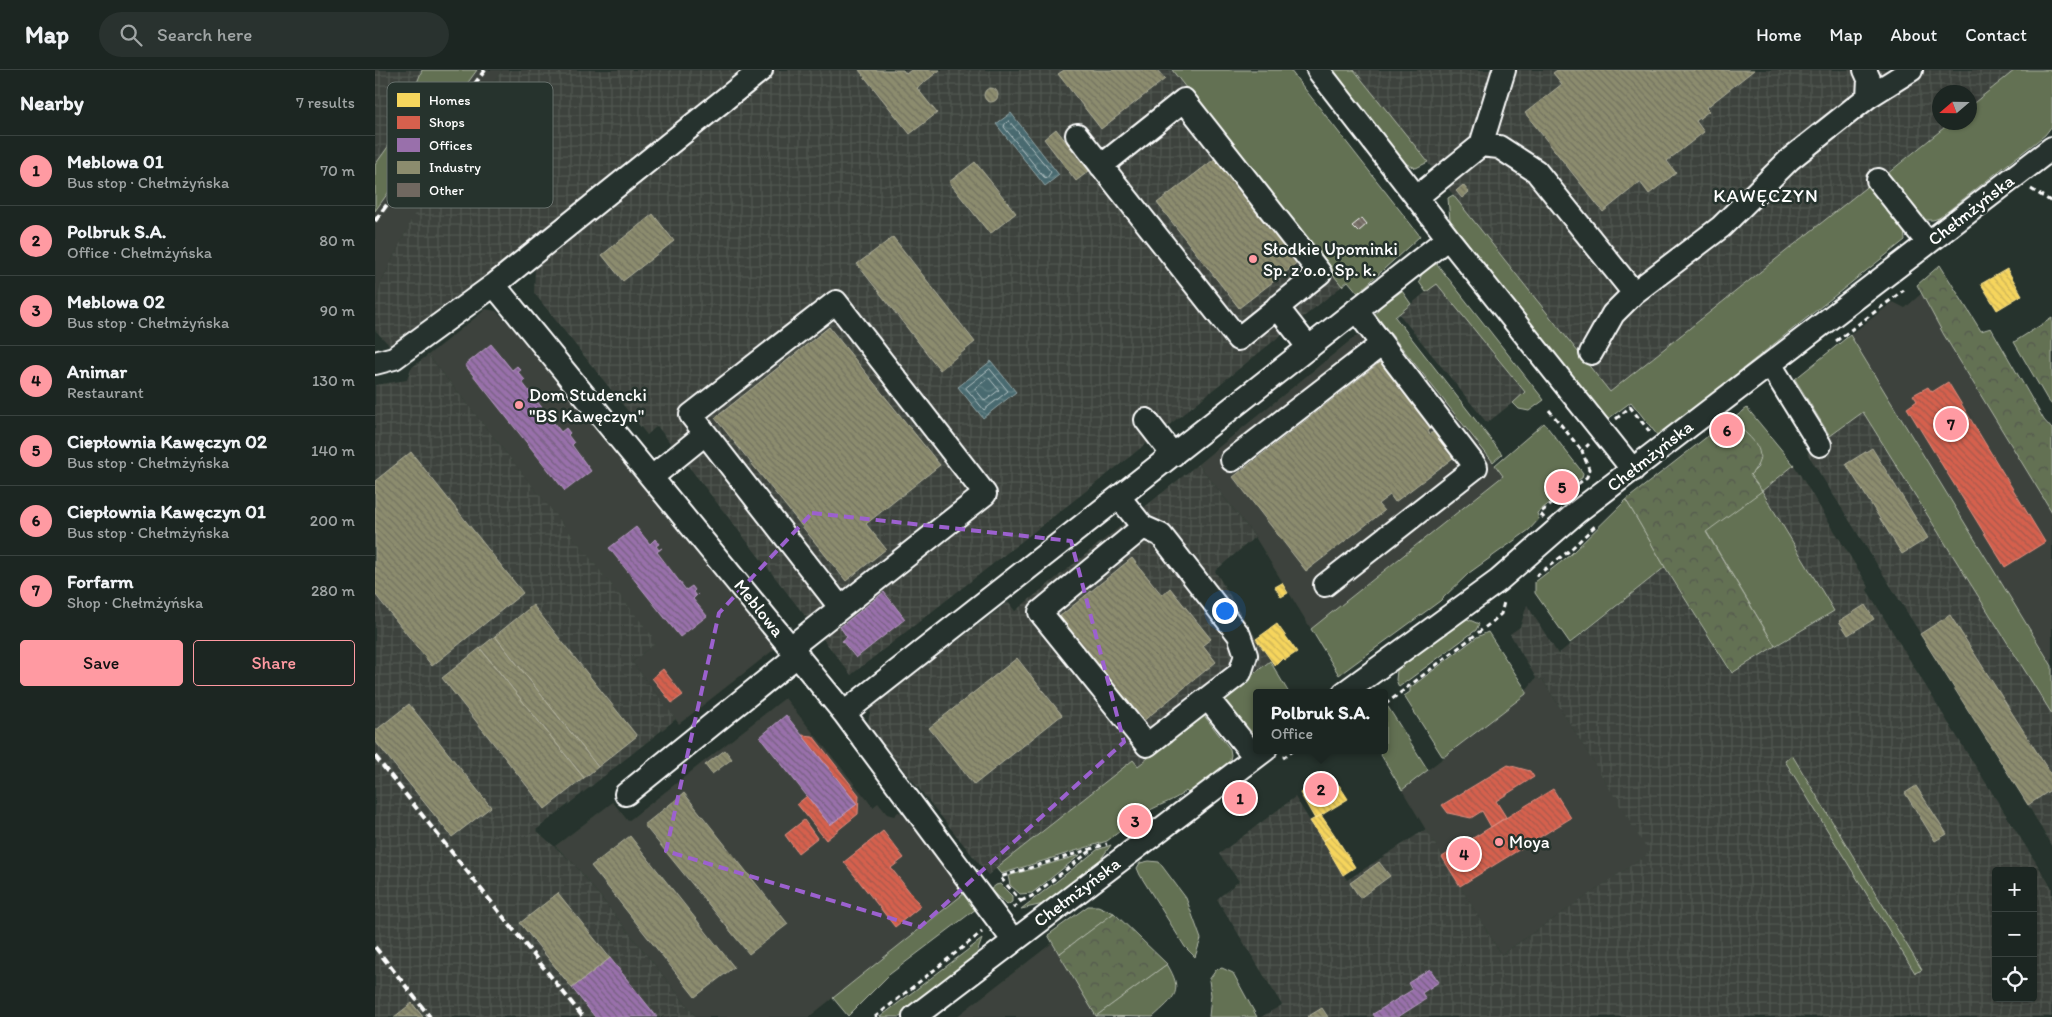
<!DOCTYPE html>
<meta charset="utf-8">
<style>
:root{--surface:#1c2622;--page:#29322f;--text:#f1f3f6;--muted:#a0a5a5;--line:#3a4340;--accent:#ff9aa2}
body{margin:0;font-family:Itim,sans-serif;background:var(--page);color:var(--text)}
.controls{position:absolute;right:15px;bottom:15px;display:grid;overflow:hidden;border-radius:5px;box-shadow:0 1px 4px #0004}
.controls button{width:45px;height:45px;display:grid;place-items:center;padding:0;border:0;border-bottom:1px solid var(--line);background:var(--surface);color:var(--text);font:25px sans-serif}
.compass{position:absolute;left:1557px;top:15px;width:45px;height:45px;border-radius:50%;background:var(--surface);box-shadow:0 1px 4px #0004;rotate:250deg}
.you{position:absolute;left:849px;top:540px;width:18px;height:18px;margin:-12px;border:4px solid #fff;border-radius:50%;background:#1a73e8;box-shadow:0 0 0 8px #1a73e833}
.badge{display:grid;place-items:center;width:32px;height:32px;border-radius:50%;background:var(--accent);color:#111;font-size:16px;font-weight:700}
.pin{position:absolute;translate:-50% -50%;border:2px solid #fff;box-shadow:0 1px 5px #0006}
.popup{position:absolute;left:878px;top:619px;width:135px;height:65px;box-sizing:border-box;display:grid;place-content:center;border-radius:5px;background:var(--surface);filter:drop-shadow(0 1px 4px #0005);font-size:16px;white-space:nowrap;color:var(--muted)}
.popup b{font-size:19px;color:var(--text)}
.popup::after{content:'';position:absolute;left:50%;top:100%;margin-left:-10px;border:10px solid transparent;border-top-color:var(--surface)}
.list{margin:0;padding:0;list-style:none}
h2{display:flex;justify-content:space-between;align-items:center;height:65px;margin:0;padding:0 20px;font-size:21px}
h2 small{font-size:16px;font-weight:400;color:var(--muted)}
.list li{display:grid;grid-template-columns:32px 1fr auto;gap:15px;align-items:center;box-sizing:border-box;height:70px;padding:0 20px;border-top:1px solid var(--line)}
.list b{display:block;font-size:19px;white-space:nowrap}
.list p{margin:0;font-size:16px;white-space:nowrap;color:var(--muted)}
.list em{font-size:16px;font-style:normal;color:var(--muted)}
.actions{display:flex;gap:10px;padding:15px 20px}
.actions a{flex:1;padding:11px 0;border:1px solid var(--accent);border-radius:5px;text-align:center;font-size:18px;color:var(--accent)}
.actions .main{background:var(--accent);color:#111}
.icon{flex:none;width:28px;height:28px;fill:none;stroke:currentColor;stroke-width:2;stroke-linecap:round;stroke-linejoin:round}
.map{position:relative;flex:none;width:1677px;height:947px;overflow:hidden}
header{display:flex;align-items:center;gap:30px;box-sizing:border-box;height:70px;padding:0 25px;background:var(--surface);border-bottom:1px solid var(--line)}
header strong{font-size:24px}
nav{display:flex;gap:28px;margin-inline-start:auto;font-size:18px}
.search{width:350px;height:45px;background:var(--page);display:flex;align-items:center;gap:12px;box-sizing:border-box;padding:0 18px;border-radius:28px;color:var(--muted);font-size:19px}
main{display:flex}
aside{flex:1;background:var(--surface)}
.map>svg:first-child{display:block}
</style>
<header>
<strong>Map</strong>
<div class="search"><svg class="icon" aria-label="search" viewBox="0 0 24 24"><circle cx="10" cy="10" r="6"/><path d="M15 15l6 6"/></svg>Search here</div>
<nav><a>Home</a><a>Map</a><a>About</a><a>Contact</a></nav>
</header>
<main>
<aside>
<h2>Nearby<small>7 results</small></h2>
<ul class="list">
<li><span class="badge">1</span><div><b>Meblowa 01</b><p>Bus stop · Chełmżyńska</p></div><em>70 m</em></li>
<li><span class="badge">2</span><div><b>Polbruk S.A.</b><p>Office · Chełmżyńska</p></div><em>80 m</em></li>
<li><span class="badge">3</span><div><b>Meblowa 02</b><p>Bus stop · Chełmżyńska</p></div><em>90 m</em></li>
<li><span class="badge">4</span><div><b>Animar</b><p>Restaurant</p></div><em>130 m</em></li>
<li><span class="badge">5</span><div><b>Ciepłownia Kawęczyn 02</b><p>Bus stop · Chełmżyńska</p></div><em>140 m</em></li>
<li><span class="badge">6</span><div><b>Ciepłownia Kawęczyn 01</b><p>Bus stop · Chełmżyńska</p></div><em>200 m</em></li>
<li><span class="badge">7</span><div><b>Forfarm</b><p>Shop · Chełmżyńska</p></div><em>280 m</em></li>
</ul>
<div class="actions"><a class="main">Save</a><a>Share</a></div>
</aside>
<div class="map">
<svg width="1677" height="947" viewBox="0 0 1677 947">
<defs>
<pattern id="industrial-grid" width="8" height="8" patternUnits="userSpaceOnUse" patternTransform="scale(1.25)"><rect width="8" height="8" fill="#3c433c"/><path d="M0 4h8M4 0v8" fill="none" stroke="#505650"/></pattern>
<pattern id="forest-crowns" width="20" height="18" patternUnits="userSpaceOnUse" patternTransform="scale(1.25)"><rect width="20" height="18" fill="#637153"/><path d="M2 6a3 3 0 1 1 6 0M12 15a3 3 0 1 1 6 0" fill="none" stroke="#54594e"/></pattern>
<pattern id="water-waves" width="16" height="10" patternUnits="userSpaceOnUse" patternTransform="scale(1.25)"><rect width="16" height="10" fill="#496b70"/><path d="M0 5q4-4 8 0t8 0" fill="none" stroke="#648185"/></pattern>
<pattern id="homes-back-hatch" width="6" height="6" patternUnits="userSpaceOnUse" patternTransform="scale(1.25)"><rect width="6" height="6" fill="#f6d55c"/><path d="M-1 5l2 2M0 0l6 6M5-1l2 2" fill="none" stroke="#ccb358"/></pattern>
<pattern id="shops-back-hatch" width="6" height="6" patternUnits="userSpaceOnUse" patternTransform="scale(1.25)"><rect width="6" height="6" fill="#d6604d"/><path d="M-1 5l2 2M0 0l6 6M5-1l2 2" fill="none" stroke="#a6594d"/></pattern>
<pattern id="offices-back-hatch" width="6" height="6" patternUnits="userSpaceOnUse" patternTransform="scale(1.25)"><rect width="6" height="6" fill="#9970ab"/><path d="M-1 5l2 2M0 0l6 6M5-1l2 2" fill="none" stroke="#766080"/></pattern>
<pattern id="industry-back-hatch" width="6" height="6" patternUnits="userSpaceOnUse" patternTransform="scale(1.25)"><rect width="6" height="6" fill="#8c8c6e"/><path d="M-1 5l2 2M0 0l6 6M5-1l2 2" fill="none" stroke="#727260"/></pattern>
<pattern id="building-back-hatch" width="6" height="6" patternUnits="userSpaceOnUse" patternTransform="scale(1.25)"><rect width="6" height="6" fill="#706860"/><path d="M-1 5l2 2M0 0l6 6M5-1l2 2" fill="none" stroke="#857f78"/></pattern>
</defs>
<rect width="100%" height="100%" fill="#26332d"/>
<filter id="ink" filterUnits="userSpaceOnUse"><feTurbulence type="fractalNoise" baseFrequency=".02" numOctaves="2"/><feDisplacementMap in="SourceGraphic" scale="10" xChannelSelector="R" yChannelSelector="G"/><feConvolveMatrix kernelMatrix="1 2 1 2 8 2 1 2 1" color-interpolation-filters="sRGB"/></filter>
<g filter="url(#ink)">
<path fill="#3c433c" d="M102 0H127L62 100 6 213 0 241V141Z
M1547 223 1569 265 1677 442V596L1475 265 1518 232 1530 238Z
M111 239 121 241 134 254 139 250 401 578 304 654 257 592 281 572 53 285Z
M1003 248 1129 406 936 559 880 467 823 394Z
M1161 608 1168 610 1275 783 1126 885 1027 720 1150 624 1151 620Z
M410 628 498 737 503 733 512 744 519 746 523 742 530 743 591 822 434 947H321L199 794 180 776 238 732 253 751Z
M677 873 723 947H581Z"/>
<path fill="url(#industrial-grid)" fill-rule="evenodd" d="M0 0H47L22 64 0 95Z
M127 0H797L967 216 757 385 476 605 282 356 272 365 159 223 160 199 143 179 133 189 15 276 0 260V241L6 213 36 151 62 100Z
M979 0H1640L1595 36 1594 22H1564V52L1575 53 1235 322Z
M1062 213 1150 323 1112 353 1024 244Z
M53 285 282 572 257 592 301 649 161 760 199 794 321 947H0V315L32 310 36 298Z
M1488 341 1677 644V777L1653 735 1432 383Z
M823 394 880 467 840 501 895 591 763 696 758 691 613 805 492 654 497 636 633 532 640 541Z
M1419 395 1494 517 1492 520 1574 654 1677 818V947H886L907 935 842 829 864 811 844 784 920 727 972 810 1051 759 1126 885 1274 783 1168 610 1161 608 1135 564 1145 557 1152 535 1183 584 1290 497 1356 603 1365 598 1458 541 1387 421ZM1417 686 1540 903 1410 691ZM1621 801H1658V928H1621Z"/>
<path fill="#637153" stroke="#b1b8a9" d="M47 0H102L0 141V95L22 64Z
M797 0H915L1045 166 983 223 973 211 967 216Z
M952 0H979L1053 92 1041 98 1027 92Z
M1640 0H1677V56L1670 65 1564 148 1558 150H1546L1512 104 1575 53 1594 52 1595 36Z
M1495 114 1529 159 1530 170 1283 366 1256 332 1233 349 1220 335 1075 150 1073 128 1078 125 1235 322Z
M1062 194 1169 330 1154 341 1144 339 1138 333 1150 322 1062 214 1051 222 1044 212 1048 200Z
M1027 221 1036 234 1020 247 1127 384 1118 392 1000 244 1006 236Z
M1475 265 1677 596V644L1488 342 1455 366 1420 309Z
M1372 338 1419 395 1387 421 1459 541 1400 576 1331 461 1386 421 1375 405 1383 397 1374 366 1363 356 1359 348Z
M1169 353 1208 403 1207 408 1199 412 1194 405 1174 421 1178 427 1177 431 1162 443 1164 449 1154 460 1094 503 1065 531 964 605 936 559 1128 406 1120 395Z
M1251 430 1290 497 1195 573 1160 523V512L1195 485Z
M1090 548 1104 554 1101 560 1024 617 1021 610 1022 600Z
M1113 562 1151 620V624L1070 686H1067L1029 626 1035 622V618L1102 567Z
M895 591 914 623H882V669L874 666 847 629Z
M1010 636 1013 637 1053 700 1027 720 1003 680H1010Z
M828 644 855 679 856 685 854 694 815 725 811 721C798 732 781 735 767 745L765 743 752 753 753 755 732 771 626 804 621 798 758 690 763 696Z
M1417 685 1547 900 1540 903 1410 691Z
M736 775 720 797 673 833 646 839 722 780Z
M705 785 657 823 645 824 635 815 633 806Z
M774 791 784 792 811 828 826 869 820 887 810 877 765 805 762 798 765 793Z
M625 814 637 826V832L632 835 615 820 621 815Z
M591 822 601 839 515 904 473 946 458 928Z
M713 836H723L739 843 684 884 673 865Z
M607 869 599 891 525 947H505Z
M792 894C809 922 800 927 778 947L721 946Z
M847 898 858 903 882 947H834L836 925 834 910 841 900Z"/>
<path fill="url(#forest-crowns)" stroke="#b1b8a9" d="M1565 195 1606 261 1616 258 1669 350 1677 359V442L1569 265 1542 215Z
M1677 248V335L1672 329 1639 272Z
M1363 356C1381 372 1395 384 1375 405L1387 421 1331 462 1400 576 1357 603 1290 497 1251 430 1338 362 1345 370Z
M739 843 792 894 721 946 684 884Z"/>
<path fill="url(#water-waves)" stroke="#92a6a9" d="M636 43 684 105 670 116 621 54Z
M616 291 641 322 608 348 583 317Z"/>
<path fill="url(#homes-back-hatch)" stroke="#f9e28d" d="M1632 199 1647 225 1622 240 1606 214Z
M907 513 913 523 906 527 900 517Z
M902 554 922 582 910 590 908 588 900 596 881 569Z
M948 709 955 720 964 715 973 729 940 749 925 723Z
M946 745 959 764 948 771 935 751Z
M959 764 980 797 968 805 948 771Z"/>
<path fill="url(#shops-back-hatch)" stroke="#e29082" d="M1573 312 1670 472 1630 497 1532 338 1542 331 1538 325 1553 317 1557 322Z
M288 599 308 625 297 633 277 608Z
M427 665 438 666 484 725 483 744 451 770 422 734 432 726 455 755 482 734Z
M1133 695 1155 701 1159 707 1121 731 1131 747 1116 757 1107 741 1096 748 1073 743 1067 735Z
M1178 719 1196 748 1085 816 1067 787Z
M429 750 442 768 423 783 410 765Z
M508 761 529 788 516 798 546 836 520 857 469 792Z"/>
<path fill="url(#offices-back-hatch)" stroke="#b89bc4" d="M116 274 137 300 142 296 146 300 143 302 150 310 147 312 186 362 191 358 195 363 193 365 199 373 197 375 216 401 190 421 90 295Z
M261 457 275 474 280 469 284 474 281 476 284 480 287 478 282 482 311 520 317 516 320 520 318 522 321 526 323 524 318 529 332 546 305 567 234 478Z
M509 522 530 549 481 588 467 571 472 567 465 557Z
M411 645 482 734 455 755 385 667Z
M235 888 282 947H220L197 918Z
M1055 899 1064 912 1047 923 1051 929 1023 947H1000L998 944 1037 920 1033 913Z"/>
<path fill="url(#industry-back-hatch)" stroke="#aeae9a" d="M484 0H528L531 4 536 0H565L542 18 562 43 535 64Z
M689 0H782L790 9 726 59 683 4Z
M1182 0H1379L1331 38 1334 41 1321 51 1329 62 1292 91 1301 103 1274 124 1265 112 1228 142 1150 43 1187 14 1178 3Z
M609 25a7 7 0 1 1 14 0a7 7 0 1 1-14 0Z
M681 59 714 101 701 111 669 69Z
M846 84 928 189 864 238 782 133Z
M600 92 641 143 615 164 574 112Z
M1088 115 1094 122 1087 128 1081 121Z
M278 144 299 171 248 211 227 185Z
M518 167 600 272 565 300 482 194Z
M454 257 565 395 491 454 511 479 471 511 340 348Z
M1007 291 1058 357 1053 361 1055 364 1058 362 1078 388 1020 432 1015 425 1003 434 1009 441 931 501 858 407Z
M1497 378 1553 468 1527 484 1471 394Z
M36 382 148 523 57 596 0 524V411Z
M757 488 787 525 795 518 836 569 828 575 841 592 767 652 684 547Z
M158 535 262 666 223 697 120 566Z
M1490 535 1499 549 1473 565 1464 551Z
M1575 545 1677 706V719L1653 735 1545 564Z
M120 566 223 697 209 708 105 578Z
M105 578 209 708 170 739 67 608Z
M642 588 687 645 599 715 554 658Z
M34 634 116 737 77 767 0 671V661Z
M350 680 357 689 337 704 330 695Z
M1541 716 1572 764 1560 771 1530 723Z
M309 723 413 854 374 884 269 755Z
M255 766 359 897 320 927 216 796Z
M1004 792 1015 806 985 828 975 813Z
M183 823 235 888 197 918 145 853Z
M37 933 48 947H19Z
M947 938 953 947H932Z"/>
<g fill="none" stroke-linecap="round" stroke-linejoin="round">
<path stroke="#b6c4c6" stroke-width="1" d="M634 51 676 102 672 108 669 107 629 57 630 54Z
M615 299 633 321 609 340 591 318Z
M614 308 624 320 610 331 600 319Z"/>
</g>
<path fill="url(#building-back-hatch)" stroke="#fff" d="M987 148 992 154 983 162 977 156Z"/>
<g fill="none" stroke-linecap="round" stroke-linejoin="round">
<g stroke="#fff" stroke-width="26">
<path id="minor" d="M943 0 1073 168 1258 400
M1490 0 1494 9 1493 27
M702 65 863 269 945 203 809 30 726 96
M1106 75 1124 77 1161 101 1259 223 1346 157 1415 89 1493 27 1536 0
M1503 110 1553 173
M1042 127 1106 75 1129 0
M119 215 469 643 638 870
M902 237 934 278
M1216 283 1238 244 1259 223
M0 293 19 288 119 215 386 0
M1395 294 1445 375
M771 350 798 385
M857 390 1007 274
M277 407 330 364
M744 427 768 457 665 542 772 675 865 603 871 585 864 565 786 465 768 457
M950 515 1101 397 981 240
M416 577 610 424 461 232 316 345 465 537
M969 623 1123 511 1202 442 1677 78
M839 636 880 687
M469 643 1073 168
M251 724 423 585
M539 947 890 680"/>
</g>
<path stroke="#fff" stroke-width="3" stroke-dasharray="5 4" stroke-linecap="butt" d="M1656 119 1677 132
M1461 271 1529 220
M1174 340 1207 381
M1241 349 1255 337 1275 362
M1169 448 1165 443 1212 407 1214 399 1207 381 1214 374
M1161 506 1194 481 1221 455
M1010 632 1012 633 1117 552 1126 544 1129 532
M908 688 919 680
M646 831 657 826 718 779
M638 838 646 831 625 807 732 774
M500 947 607 862"/>
<use href="#minor" stroke="#26332d" stroke-width="22"/>
<path stroke="#fff" stroke-width="4" stroke-dasharray="8 4" stroke-linecap="butt" d="M0 151 110 0
M0 686 208 947
M0 877 55 947"/>
</g>
</g>
<path fill="none" stroke="#9c61cf" stroke-width="4" stroke-dasharray="10 6" stroke-linejoin="round" d="M437 443 696 471 749 672 545 857 291 781 344 543Z"/>
<g fill="#ff9aa2" stroke="#26332d" stroke-width="2">
<circle cx="878" cy="189" r="5"/>
<circle cx="144" cy="335" r="5"/>
<circle cx="1124" cy="772" r="5"/>
</g>
<g text-anchor="middle" dominant-baseline="central" stroke-width="5" stroke-linejoin="round" paint-order="stroke">
<g font-size="18" fill="#fff" stroke="#26332d">
<text transform="translate(1596 140) rotate(-38)">Chełmżyńska</text>
<text transform="translate(1275 386) rotate(-38)">Chełmżyńska</text>
<text transform="translate(384 538) rotate(51)">Meblowa</text>
<text transform="translate(702 822) rotate(-37)">Chełmżyńska</text>
</g>
<g font-size="18" fill="#fff" stroke="#26332d" text-anchor="start">
<text x="888" y="179">Słodkie Upominki<tspan x="888" dy="21">Sp. z o.o. Sp. k.</tspan></text>
<text x="154" y="325">Dom Studencki<tspan x="154" dy="21">"BS Kawęczyn"</tspan></text>
<text x="1134" y="772">Moya</text>
</g>
<g font-size="19" letter-spacing="1" fill="#fff" stroke="#26332d">
<text x="1391" y="125">KAWĘCZYN</text>
</g>
</g>
<rect x="12" y="12" width="166" height="126" rx="8" fill="#26332d" stroke="#67706c" stroke-width="1"/>
<rect x="22" y="23" width="23" height="14" fill="#f6d55c"/>
<rect x="22" y="46" width="23" height="13" fill="#d6604d"/>
<rect x="22" y="68" width="23" height="14" fill="#9970ab"/>
<rect x="22" y="91" width="23" height="13" fill="#8c8c6e"/>
<rect x="22" y="113" width="23" height="14" fill="#706860"/>
<g font-size="14" fill="#fff">
<text x="54" y="35">Homes</text>
<text x="54" y="57">Shops</text>
<text x="54" y="80">Offices</text>
<text x="54" y="102">Industry</text>
<text x="54" y="125">Other</text>
</g>
</svg>
<div class="controls">
<button>+</button>
<button>−</button>
<button><svg class="icon" aria-label="locate" viewBox="0 0 24 24"><circle cx="12" cy="12" r="6"/><path d="M12 2v4M12 18v4M2 12h4M18 12h4"/></svg></button>
</div>
<svg class="compass" viewBox="-18 -18 36 36"><path d="M0-13l5 13h-10z" fill="#e53935"/><path d="M0 13l5-13h-10z" fill="#a0a5a5"/></svg>
<div class="you"></div>
<div class="pin badge" style="left:865px;top:728px">1</div>
<div class="pin badge" style="left:946px;top:719px">2</div>
<div class="popup"><b>Polbruk S.A.</b>Office</div>
<div class="pin badge" style="left:760px;top:751px">3</div>
<div class="pin badge" style="left:1089px;top:784px">4</div>
<div class="pin badge" style="left:1187px;top:417px">5</div>
<div class="pin badge" style="left:1352px;top:360px">6</div>
<div class="pin badge" style="left:1576px;top:354px">7</div>
</div>
</main>
